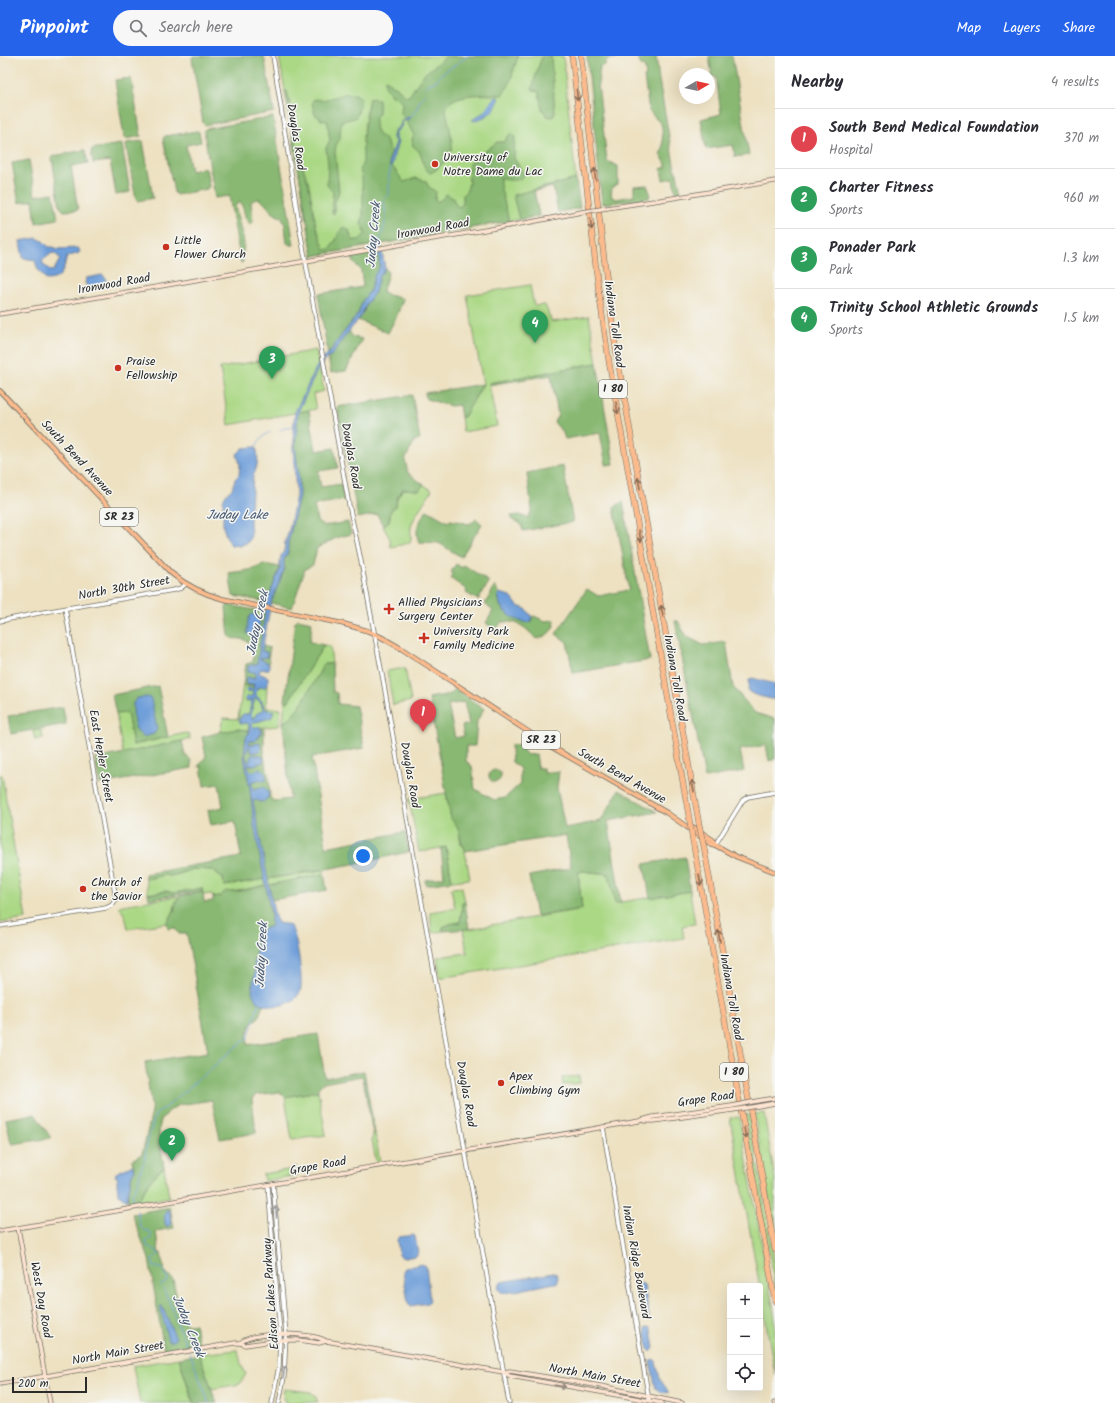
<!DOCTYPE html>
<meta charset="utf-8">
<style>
:root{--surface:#fff;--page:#f7f7f7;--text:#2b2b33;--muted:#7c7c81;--line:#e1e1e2;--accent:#2563eb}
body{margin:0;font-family:Kalam,sans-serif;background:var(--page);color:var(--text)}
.controls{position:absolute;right:12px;bottom:12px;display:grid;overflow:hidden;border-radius:4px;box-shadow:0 4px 16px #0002}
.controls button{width:36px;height:36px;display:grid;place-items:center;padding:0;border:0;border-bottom:1px solid var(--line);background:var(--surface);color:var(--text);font:20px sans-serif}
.compass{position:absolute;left:679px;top:12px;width:36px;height:36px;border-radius:50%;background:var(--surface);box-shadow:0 4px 16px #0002;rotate:81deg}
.scale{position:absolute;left:12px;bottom:10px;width:75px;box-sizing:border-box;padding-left:4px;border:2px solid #2b2b2b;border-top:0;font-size:11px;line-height:14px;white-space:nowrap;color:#2b2b2b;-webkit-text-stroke:3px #f6f6f2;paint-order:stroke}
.you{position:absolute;left:363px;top:800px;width:14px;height:14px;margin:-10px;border:3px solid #fff;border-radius:50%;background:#1a73e8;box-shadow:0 0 0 6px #1a73e833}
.badge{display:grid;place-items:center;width:26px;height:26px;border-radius:50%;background:var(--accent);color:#fff;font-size:13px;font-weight:700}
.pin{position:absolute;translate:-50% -33px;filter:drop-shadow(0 1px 2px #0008)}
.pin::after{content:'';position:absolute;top:21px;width:14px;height:12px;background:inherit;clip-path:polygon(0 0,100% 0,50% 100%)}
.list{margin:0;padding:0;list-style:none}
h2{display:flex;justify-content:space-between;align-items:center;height:52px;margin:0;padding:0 16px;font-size:17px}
h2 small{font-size:13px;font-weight:400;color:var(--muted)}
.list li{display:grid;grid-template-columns:26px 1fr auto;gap:12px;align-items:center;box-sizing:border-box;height:60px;padding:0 16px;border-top:1px solid var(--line)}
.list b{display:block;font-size:15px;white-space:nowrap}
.list p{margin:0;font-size:13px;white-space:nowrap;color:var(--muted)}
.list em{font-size:13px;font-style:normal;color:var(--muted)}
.icon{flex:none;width:22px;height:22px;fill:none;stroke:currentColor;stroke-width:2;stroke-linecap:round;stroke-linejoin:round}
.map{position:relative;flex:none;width:775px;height:1347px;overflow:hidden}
header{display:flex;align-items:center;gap:24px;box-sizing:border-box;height:56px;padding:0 20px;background:var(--accent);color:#fff}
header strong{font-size:19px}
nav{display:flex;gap:22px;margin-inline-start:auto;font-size:14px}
.search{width:280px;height:36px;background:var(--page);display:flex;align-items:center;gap:10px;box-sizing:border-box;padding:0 14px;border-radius:22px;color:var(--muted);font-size:15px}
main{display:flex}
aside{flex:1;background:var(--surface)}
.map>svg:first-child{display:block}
</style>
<header>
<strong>Pinpoint</strong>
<div class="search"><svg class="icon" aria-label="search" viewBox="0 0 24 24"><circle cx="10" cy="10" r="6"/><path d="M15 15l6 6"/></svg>Search here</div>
<nav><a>Map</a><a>Layers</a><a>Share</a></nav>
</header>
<main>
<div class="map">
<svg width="775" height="1347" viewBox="0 0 775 1347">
<rect width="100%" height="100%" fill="#f6f6f2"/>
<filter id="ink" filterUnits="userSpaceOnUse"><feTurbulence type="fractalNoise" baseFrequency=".025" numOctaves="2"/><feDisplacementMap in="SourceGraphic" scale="8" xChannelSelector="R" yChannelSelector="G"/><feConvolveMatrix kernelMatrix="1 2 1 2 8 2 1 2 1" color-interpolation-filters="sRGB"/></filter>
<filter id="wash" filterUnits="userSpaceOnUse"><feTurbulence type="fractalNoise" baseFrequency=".012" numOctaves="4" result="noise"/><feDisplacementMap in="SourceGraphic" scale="16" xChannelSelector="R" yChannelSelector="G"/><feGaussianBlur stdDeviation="0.9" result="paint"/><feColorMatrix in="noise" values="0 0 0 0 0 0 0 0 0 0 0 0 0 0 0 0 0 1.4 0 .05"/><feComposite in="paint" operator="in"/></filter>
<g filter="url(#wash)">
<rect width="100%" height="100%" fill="#ede1c1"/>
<path fill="#abd885" stroke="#6b8258" d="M279 0H563L576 126 534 135 539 160 313 200Z
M530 229 534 250 545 249 552 266 589 260 597 307 489 327 497 370 463 376 461 361H464L483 328 467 239Z
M316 294 324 335 313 338 316 353 229 369 220 312Z
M424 429 432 434C425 445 414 460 411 471 410 477 412 482 410 487L391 491 390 483 383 470 389 465 391 454 396 450 397 442 403 433 419 434Z
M324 589 330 590 332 608H324L305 642 290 663 283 666 285 645 288 646Z
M405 612 411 645 393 649 387 615Z
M267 628 266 651 281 653 279 670 254 672 252 671V667C259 665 265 664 272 661L265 654 262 645 255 639 257 632 262 631 264 632Z
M243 629 254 631 253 634 251 635 253 636 252 640 247 641 245 643 246 646 252 642 249 658C243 659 242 657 239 664L244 668 246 667 249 668 248 674 236 673 224 676 220 675 223 662 238 663Z
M255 642 261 646 263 654 252 663 251 657Z
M127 656 133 689 186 677 189 678 190 683 123 698 116 658Z
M41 674 43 682 35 684 33 675Z
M0 719H2L26 863 0 867Z
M446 737 451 763 458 769 461 788 465 795 470 823 452 825 446 791 419 796 409 743Z
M192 813 213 814 223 822 224 830 265 823 266 829C251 832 237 836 223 837L220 840 213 841 212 838 203 839 202 832 173 837 166 835 148 838 146 823 165 819 170 820 179 818Z
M324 814V818L269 829 268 823Z
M582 815 609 818 615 847 690 835 695 868 682 870 684 882 440 922 437 901 467 897 463 873H469L582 853 578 817Z
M462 831 465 846 462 847V853L460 866 450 868 443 871V875L432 877 430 856 455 852 451 832Z
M180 840 176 845 174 855 167 867 128 873C126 863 125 857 118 851L123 849Z
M579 1020 580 1027 563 1029 562 1022Z
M318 1035 326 1079 292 1084 285 1041Z
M764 1057 775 1123V1178L754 1058Z
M745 1059H749L775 1208V1232Z
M739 1061 775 1262V1318L730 1062Z
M375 1077 380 1106H376L372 1084 373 1078Z
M296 1110 298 1119 264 1125 263 1118 293 1113Z
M164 1111 169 1141 138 1146C144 1132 152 1121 164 1111Z
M237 1294H238L241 1308 246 1318 240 1328 212 1333 199 1298Z
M179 1302 193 1347H140L133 1310Z
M284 1333 311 1336 315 1340 318 1346 285 1347V1344L283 1343Z"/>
<path fill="#88b872" stroke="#5a724e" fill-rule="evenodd" d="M193 0H264L274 56 205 69 203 67 192 2Z
M447 0H518L509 29 502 39C488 39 451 35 446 53 448 67 453 81 452 94L446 97 447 102C443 108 436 115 430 117 422 112 424 104 420 97 419 94 415 92 413 90L412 83 414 79 401 57 402 47 400 44 397 41 391 40C389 34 383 31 385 24H387L390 28 397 31 405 40H409L423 19Z
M542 0H551L555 57 553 61 547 60 542 53 539 36 532 33 536 18Z
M587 0H627L606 4 605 9 600 10 598 28 607 105 618 110V128L612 132 611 140 616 143 634 140V130L647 129 650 137 649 142 602 148Z
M634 0H656L659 24 675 114 677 118 681 136 676 137 673 122 663 124 661 113 666 111V108L660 98 663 93 662 71 661 68 649 55 644 21 646 20 645 12 640 8 639 3Z
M709 0H732L749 99 735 101 733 89 706 93 701 63 721 58 716 21 712 20Z
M131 22 141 80 126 83 124 81 115 24Z
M285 35H287L288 38 293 63 297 93 309 129 316 170 325 194 330 193 337 182 342 172 344 171 349 174 352 184H359L365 178 364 173 361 168 363 160V142L362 121 360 114 363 106V81L368 46 370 42 379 43V58L375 61C375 66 375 74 378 78 380 81 384 81 386 84 388 89 388 92 391 97L389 105 390 111 392 110 404 126 416 122 426 125 428 130 436 136 435 143 437 146 442 143 446 138 453 142 456 149 459 151 463 148V139L467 134 469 127 468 112 470 107 497 86H504L508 80 511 77 515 80 514 102 524 118 522 122C516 124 510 126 504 122H500V129L509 165 313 200Z
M344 38H356L361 42 358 57 355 62 341 65 340 83 336 89 335 96 339 135 335 147 334 158 332 157 333 136 327 129 328 108 326 92 330 84C328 77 329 72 327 65L321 64 318 60 315 59 312 47 313 44 315 43C324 46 334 40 344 38Z
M273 61 294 189H291L287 187 285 169 282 161C267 159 264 135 251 146L253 165 250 168C243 162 245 153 240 146L235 150 244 187 243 197V206L241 207 229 140 215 142 204 75 205 73Z
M197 75 199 76 201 86 186 89 191 115 206 112 209 130 207 133 176 139 174 136 163 82 165 80Z
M143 85 153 142 137 145 136 144 126 89 127 87Z
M120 88 122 89 130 136 116 139 110 105 93 107 91 95 92 93Z
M85 94 88 107 71 110 78 154 64 155 60 151 52 102 53 100Z
M29 104 35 140 53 137 58 163 36 167 33 144 19 147 12 107Z
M576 123 580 152 558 156 553 131 534 135 539 160 519 164 513 139Z
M378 196 380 210 374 220 370 235 363 244 358 258 328 298 318 238 363 231 361 214 354 207 352 200Z
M385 212 388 217 382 237 403 243 398 257 388 277 358 264 364 255 367 247 375 236 379 220 382 217Z
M349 275 353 281 362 283 346 315 331 317 328 302C337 295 341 284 349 275Z
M597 307 614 408 606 409 600 377 565 383 563 377 554 366 558 359 551 319 489 329V327Z
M483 328 464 361H461L459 349 451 350 426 343 425 337Z
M412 339 420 384H415L405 404 408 417 424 429 419 434 403 433 397 442 396 450 391 454 389 465 383 470 377 458 358 462 337 351Z
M309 354 316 395 334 392 338 412 318 415 321 431 341 428 344 444 314 449 317 465 324 470 348 466 351 478 336 482 317 492 313 509 305 513 292 552 271 547 283 517 284 504 288 496V487L299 440V425L295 389 298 356Z
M563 410 573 466 523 475C521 467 520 466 512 464L511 460 520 459 524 461H528L532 454 527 417Z
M623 446 650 604 573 617 567 586 556 578 587 533 598 540 629 534 614 451Z
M427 454 448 466 450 464 461 466 468 468 473 466 476 463 482 468 461 501 439 487 419 486C413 473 421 464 427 454Z
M263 508 280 511 267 546 233 540 229 517C239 515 255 515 263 508Z
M456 508 462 512 464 509 488 525V528L478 544 466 537 467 534 450 522 453 517 451 516Z
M495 530 499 537 498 540C500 544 499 549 502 552 506 559 524 568 531 566L532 561 534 560 545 565 555 564C555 574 546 581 537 583 525 572 519 564 502 566L495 574 486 567 493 555 485 548Z
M228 549 265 556 257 608 248 610V616L256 617 254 623 249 621 250 628H254V631L243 629 246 608 253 606C254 597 253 585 241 583 236 582 233 584 229 580L226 551Z
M298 563 312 566 310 586 324 589 288 646 285 645 295 566Z
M675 565H678L686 580 703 589 726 586 733 631 755 657 775 663V703L769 705 766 689 740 694 744 715 705 722Z
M262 590 270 592 268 603 269 605V608L267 606 260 604 261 602 267 601 266 596 262 595Z
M324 608H332L333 636 337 637 338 648 356 650 364 692 312 701 326 791 405 776 409 796C392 799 375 804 358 807 313 816 269 822 224 830L223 822 213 814 192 813 179 818 170 820 165 819 146 823 145 818 241 801 235 765 211 769 208 754 223 751 219 728 204 730 201 710 198 711 206 700 202 681 217 677 220 675 224 676 236 673 248 674 249 677 246 681 244 700 250 733 251 745 257 744 260 746 258 732 253 733 251 726 257 724 261 725 259 713 253 716 250 715 247 709H254L264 703 261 699H256L248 707 245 699 249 690 251 696 253 697 258 688 249 690V685H255L262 676 261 673 264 672V700L269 723 270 742 274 745 290 743 283 666 290 663 305 642Z
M158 630 168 681 133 689 127 657 116 658 112 639Z
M455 633 484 653 477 665 475 690H466V705L472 710 475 733 494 744 505 742 520 728V713L512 706 511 689H518L527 699 536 698 538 712H543L544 717 559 715 557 732 565 772 601 765 619 734 657 756 608 765 621 847H615L609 818 582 815 578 817 582 853 536 860 529 820 571 812 566 779 465 795C459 784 461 772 451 763L429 642 451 638ZM464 646 469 668 462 670 464 680 455 682 448 649Z
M63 651 66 668 11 678 8 660Z
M182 685 185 699 191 704 192 712 100 728 95 703Z
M489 720a6 6 0 1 1 12 0a6 6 0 1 1-12 0Z
M446 791 452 825 426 829 425 824 444 821 441 792Z
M685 801 690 835 650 842 644 808Z
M324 818 327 834 272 844 269 829Z
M266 829 272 866 271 870 258 875C255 884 257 891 256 900 254 915 255 930 256 945L263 949 258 962 251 967 247 979 248 989 318 978 325 1022 364 1015 375 1077 373 1078 363 1022 361 1020 323 1027 318 1032V1035L285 1041 280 1036 255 1039 252 1043 256 1077 220 1083 212 1044 178 1049 169 1055 161 1064 159 1073 160 1086 164 1111C152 1121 144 1132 138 1146L129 1147 128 1137 131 1124 132 1118 135 1112 133 1109 132 1104 142 1098 152 1056 145 1006 208 996 187 878H179L175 872 168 873 167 867 174 855 176 845 180 840 203 836 204 846 213 845V841L220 840 226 835C233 838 257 831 266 829Z
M202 832V835L149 843 148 838 166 835 173 837Z
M465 846 469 873 443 875V871L450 868 460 866 462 853V847Z
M35 1058 51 1082 13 1088 11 1087 6 1063Z
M170 1151 174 1172 156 1175 159 1197H161L164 1214 173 1224 179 1252 186 1268 190 1269 195 1268 199 1289 164 1294 149 1203 132 1158Z
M199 1298 215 1343 217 1347H193V1345L179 1302Z"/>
<path fill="#709fd9" stroke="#4e6582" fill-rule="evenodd" d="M495 41H498L499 44C494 57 486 61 474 65L472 64 484 56Z
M410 60 409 63 403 65 401 71 395 77V82L398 86 394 99 392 110 390 111C388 103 393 94 396 87L393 82 394 75 400 70 402 64Z
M37 182 43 185 49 191H53L58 193 78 192 80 195 79 197 67 201C63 214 63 224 46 224L37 212 35 204 23 202 20 185ZM52 197 57 199 60 203 54 214 51 215 44 209 42 205Z
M382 195 385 212 382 217 379 220 375 236 367 247 361 260 339 288 334 297 324 305 318 313 298 356 295 389 299 425V440L288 487V496L284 504V514L271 547 262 595 267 596V601L261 602 260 603 267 606 270 610 269 613 260 614 259 617 268 621V627L264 632 262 631 257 632 256 639 262 645 265 653 274 655 272 661C265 664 259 665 252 667V671H260L262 676 255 685H249V689L260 687 261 693C259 696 255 697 251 696L249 690 245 699 248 707 250 705V702L252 699H261L264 703 263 706 254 709 248 708V711L250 715 253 716 259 713C265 715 267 719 266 725L257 724 251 726 253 733C256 733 259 731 262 731 272 733 270 746 260 746L257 744 253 745 275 861 278 867C282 868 287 867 290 870 297 876 304 928 300 936 292 952 268 953 256 945L252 936 253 926 255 917 254 906 257 889 256 879 258 875 271 870V857L254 769 250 733 244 700 246 681 249 677V668L246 667 241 668 239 664 243 658H249L252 642 248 646 245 643 247 641 252 640 253 636 251 635 247 637 246 633 250 632 253 634 254 628 248 629 245 625 247 621 254 623 256 617 248 616V610L257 608 267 545 280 513V506L281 500 284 495 285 486 289 474 296 439 293 391 294 384 293 375 295 356 317 310 321 304 330 296 338 284 358 258 363 244 370 235 374 220 380 210 378 196ZM255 642 261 646 263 654 256 658 255 661 253 663 251 657Z
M102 219 104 220 106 224 103 229 90 232 85 228 86 222Z
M253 391H256C259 401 258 411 253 420L250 465 251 479 248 486 240 490 231 489 226 480 223 471V444L226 438 232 433 235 423 239 419 240 408 237 398 243 392Z
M499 537 507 539 512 542 518 550 526 553 532 561 531 566C524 569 506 559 502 552 499 549 500 544 498 540Z
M252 558 258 560 260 567 257 579 250 580 247 577C248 570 246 564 252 558Z
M752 622 775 628V644C766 641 755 641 748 635L749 624Z
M148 641 151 643 157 673 154 678 143 681C131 671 134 661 133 647L137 642Z
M133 1109 135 1114 132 1118 127 1144 118 1138 117 1125 118 1122 115 1120 116 1117Z
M166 1154H169L170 1156 171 1168 169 1170H166C164 1166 164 1158 166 1154Z
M413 1179 415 1180 418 1197 416 1200 403 1202 399 1199 397 1183 399 1181Z
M422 1208 426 1210 430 1245 427 1247 411 1250 408 1247 403 1215 405 1212Z
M553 1217H556L558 1221V1226L555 1227 505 1237 501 1236 498 1232 501 1226Z
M641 1227 644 1229 649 1260 648 1263H646L643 1261 637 1229Z
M160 1250H162L176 1282 173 1285H168Z
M649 1271 651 1273 654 1292 651 1296 648 1293 645 1273Z
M654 1303 656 1305 660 1323 668 1335V1337L660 1336 656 1333 650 1305Z"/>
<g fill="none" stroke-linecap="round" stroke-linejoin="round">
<path stroke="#709fd9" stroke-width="1" d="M410 62 416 54 420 44 426 37 425 32 427 29 436 25 440 19 468 0
M380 196C378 186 383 176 385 167 386 161 385 149 383 144L389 139V119L391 110
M280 374 285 372 295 371
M256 391C259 384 262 380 270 376
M134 1148 132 1138 139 1125 140 1116 145 1103 147 1087 155 1060 157 1057 169 1049 237 990 248 982 259 948
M137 1155 140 1169 143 1174 149 1175 151 1177V1182L146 1185 147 1190 157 1195 159 1198 152 1204 154 1211C162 1211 166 1216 168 1225L161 1229C169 1242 173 1256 178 1270 181 1278 186 1286 189 1294
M190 1297 209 1347"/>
</g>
</g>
<g filter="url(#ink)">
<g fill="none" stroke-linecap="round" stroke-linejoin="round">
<g stroke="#6f6b60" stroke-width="5">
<path id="tertiary" d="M273 0 300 174 349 449 360 500 384 629 509 1347
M0 565 44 556 174 534 181 532 186 528
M715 789 743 744 748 741 775 736
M0 870 106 852 112 849 116 843 65 552
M603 1071 649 1344
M273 1128 286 1278 284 1321 279 1347
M268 1129 280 1278 279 1310 272 1347"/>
</g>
<g stroke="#6f6b60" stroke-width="5">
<path id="secondary" d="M607 152 667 143 775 125
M0 258 531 166 582 156
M757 1045 775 1042
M758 1050 775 1047
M645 1065H654L733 1054
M18 1172 50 1347
M0 1175 639 1065 653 1061 732 1050
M240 1287C253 1275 311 1276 326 1285L503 1316 510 1315 601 1330 682 1347
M503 1316 510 1320 662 1347
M0 1328 235 1287H240L245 1289 280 1284H299L319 1287 326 1285
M774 1347H775"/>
</g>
<g stroke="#6f6b60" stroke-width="5.5">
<path id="primary" d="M0 335 171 517C187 530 203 538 223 543L344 568 368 575 381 581 402 593 550 690 667 757 711 788 715 789 737 801 775 816
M690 769 713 784 715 789"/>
</g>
<g stroke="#6f6b60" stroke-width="6">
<path id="motorway" d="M572 0 598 230 609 306 689 761
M581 0 604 202 615 288 699 768
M693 786 775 1245
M704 791 775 1194"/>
</g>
<use href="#tertiary" stroke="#fff" stroke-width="3.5"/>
<use href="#secondary" stroke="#fde4d1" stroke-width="3.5"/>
<use href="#primary" stroke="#fbbb8d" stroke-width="4"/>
<use href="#motorway" stroke="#fbbb8d" stroke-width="5"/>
<g stroke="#6f6b60" stroke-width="5" stroke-linecap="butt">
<path id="secondary-bridge" d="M582 156 607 152
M732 1050 757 1045
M733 1054 758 1050"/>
</g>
<g stroke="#6f6b60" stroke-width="6" stroke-linecap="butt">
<path id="motorway-bridge" d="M689 761 693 786
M699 768 704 791"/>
</g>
<use href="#secondary-bridge" stroke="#fde4d1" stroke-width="3.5"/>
<use href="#motorway-bridge" stroke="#fbbb8d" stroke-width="5"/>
</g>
<defs><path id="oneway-shaft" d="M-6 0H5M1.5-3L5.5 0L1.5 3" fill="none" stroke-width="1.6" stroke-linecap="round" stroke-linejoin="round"/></defs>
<g stroke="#896c57">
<use href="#oneway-shaft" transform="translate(577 39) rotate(84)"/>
<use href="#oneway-shaft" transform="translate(595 118) rotate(-96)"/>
<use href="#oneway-shaft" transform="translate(591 168) rotate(84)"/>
<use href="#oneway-shaft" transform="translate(617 352) rotate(80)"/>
<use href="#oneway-shaft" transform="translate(639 427) rotate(-100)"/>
<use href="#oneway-shaft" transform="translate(640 480) rotate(80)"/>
<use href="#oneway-shaft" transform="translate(662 555) rotate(-100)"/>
<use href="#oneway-shaft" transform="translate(693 730) rotate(-100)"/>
<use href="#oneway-shaft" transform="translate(700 824) rotate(80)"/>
<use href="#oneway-shaft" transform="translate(719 880) rotate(-100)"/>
<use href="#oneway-shaft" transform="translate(745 1077) rotate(80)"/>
</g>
<g stroke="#a0a0a0">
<use href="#oneway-shaft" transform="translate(276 1156) rotate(-95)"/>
<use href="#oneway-shaft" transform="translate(284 1316) rotate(-84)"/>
</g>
<use stroke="#94887e" href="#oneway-shaft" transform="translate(560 1330) rotate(10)"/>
</g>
<g fill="#c8321e" stroke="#f6f6f2" stroke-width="1.5">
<circle cx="435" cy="108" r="4"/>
<circle cx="166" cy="191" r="4"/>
<circle cx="118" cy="312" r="4"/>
<path d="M387 547h4v4h4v4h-4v4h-4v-4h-4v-4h4z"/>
<path d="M422 576h4v4h4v4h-4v4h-4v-4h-4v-4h4z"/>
<circle cx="83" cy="833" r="4"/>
<circle cx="501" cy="1027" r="4"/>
</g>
<g text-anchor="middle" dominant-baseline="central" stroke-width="3" stroke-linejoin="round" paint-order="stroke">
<g fill="#f6f6f2" stroke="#686867" stroke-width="1">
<rect x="599" y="324" width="28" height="18" rx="3"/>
<rect x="100" y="452" width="38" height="18" rx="3"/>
<rect x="522" y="675" width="38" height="18" rx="3"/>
<rect x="720" y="1007" width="28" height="18" rx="3"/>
</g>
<g font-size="11" font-weight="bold" fill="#2b2b2b">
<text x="613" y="333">I 80</text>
<text x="119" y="461">SR 23</text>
<text x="541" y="684">SR 23</text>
<text x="734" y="1016">I 80</text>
</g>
<g font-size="12" fill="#2b2b2b" stroke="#f6f6f2">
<text transform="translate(296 81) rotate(81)">Douglas Road</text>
<text transform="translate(433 173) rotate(-10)">Ironwood Road</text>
<text transform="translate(114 228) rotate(-10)">Ironwood Road</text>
<text transform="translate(614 268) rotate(82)">Indiana Toll Road</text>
<text transform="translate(351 400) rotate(80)">Douglas Road</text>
<text transform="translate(77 402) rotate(47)">South Bend Avenue</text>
<text transform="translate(124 532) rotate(-10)">North 30th Street</text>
<text transform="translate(675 622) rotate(80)">Indiana Toll Road</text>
<text transform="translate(101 700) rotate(80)">East Hepler Street</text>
<text transform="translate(410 719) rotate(80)">Douglas Road</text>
<text transform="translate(622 720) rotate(30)">South Bend Avenue</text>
<text transform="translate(731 941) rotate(80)">Indiana Toll Road</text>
<text transform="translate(466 1038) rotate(80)">Douglas Road</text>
<text transform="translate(706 1043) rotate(-8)">Grape Road</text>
<text transform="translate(318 1110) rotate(-10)">Grape Road</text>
<text transform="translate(636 1206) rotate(80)">Indian Ridge Boulevard</text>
<text transform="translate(271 1238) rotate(-94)">Edison Lakes Parkway</text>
<text transform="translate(41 1244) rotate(80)">West Day Road</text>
<text transform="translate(118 1297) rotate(-10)">North Main Street</text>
<text transform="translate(595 1320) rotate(10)">North Main Street</text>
</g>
<g font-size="12" fill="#2b2b2b" stroke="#f6f6f2" text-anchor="start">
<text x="443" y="101">University of<tspan x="443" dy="14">Notre Dame du Lac</tspan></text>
<text x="174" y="184">Little<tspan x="174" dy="14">Flower Church</tspan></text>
<text x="126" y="305">Praise<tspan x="126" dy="14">Fellowship</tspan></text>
<text x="398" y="546">Allied Physicians<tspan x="398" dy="14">Surgery Center</tspan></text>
<text x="433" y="575">University Park<tspan x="433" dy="14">Family Medicine</tspan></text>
<text x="91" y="826">Church of<tspan x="91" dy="14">the Savior</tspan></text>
<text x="509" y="1020">Apex<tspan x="509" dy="14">Climbing Gym</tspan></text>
</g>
<g font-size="13" font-style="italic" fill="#475971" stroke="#f6f6f2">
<text transform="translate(374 179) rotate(-85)">Juday Creek</text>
<text x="237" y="459">Juday Lake</text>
<text transform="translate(258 567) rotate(-78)">Juday Creek</text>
<text transform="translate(262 899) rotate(-87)">Juday Creek</text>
<text transform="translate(188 1270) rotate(68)">Juday Creek</text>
</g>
</g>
</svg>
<div class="controls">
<button>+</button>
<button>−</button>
<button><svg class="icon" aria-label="locate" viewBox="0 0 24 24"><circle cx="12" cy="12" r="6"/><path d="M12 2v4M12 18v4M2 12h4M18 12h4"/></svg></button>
</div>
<svg class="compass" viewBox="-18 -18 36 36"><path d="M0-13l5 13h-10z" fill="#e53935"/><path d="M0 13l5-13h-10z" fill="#7c7c81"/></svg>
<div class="scale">200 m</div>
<div class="you"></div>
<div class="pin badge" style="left:423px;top:676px;background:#e0444e">1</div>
<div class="pin badge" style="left:172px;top:1105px;background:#2e9e5b">2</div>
<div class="pin badge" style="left:272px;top:323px;background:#2e9e5b">3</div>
<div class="pin badge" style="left:535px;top:287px;background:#2e9e5b">4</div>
</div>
<aside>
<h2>Nearby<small>4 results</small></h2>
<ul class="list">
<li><span class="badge" style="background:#e0444e">1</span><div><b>South Bend Medical Foundation</b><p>Hospital</p></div><em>370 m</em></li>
<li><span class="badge" style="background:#2e9e5b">2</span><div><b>Charter Fitness</b><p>Sports</p></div><em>960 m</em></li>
<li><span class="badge" style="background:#2e9e5b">3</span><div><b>Ponader Park</b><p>Park</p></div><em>1.3 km</em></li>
<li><span class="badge" style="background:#2e9e5b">4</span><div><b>Trinity School Athletic Grounds</b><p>Sports</p></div><em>1.5 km</em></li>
</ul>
</aside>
</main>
